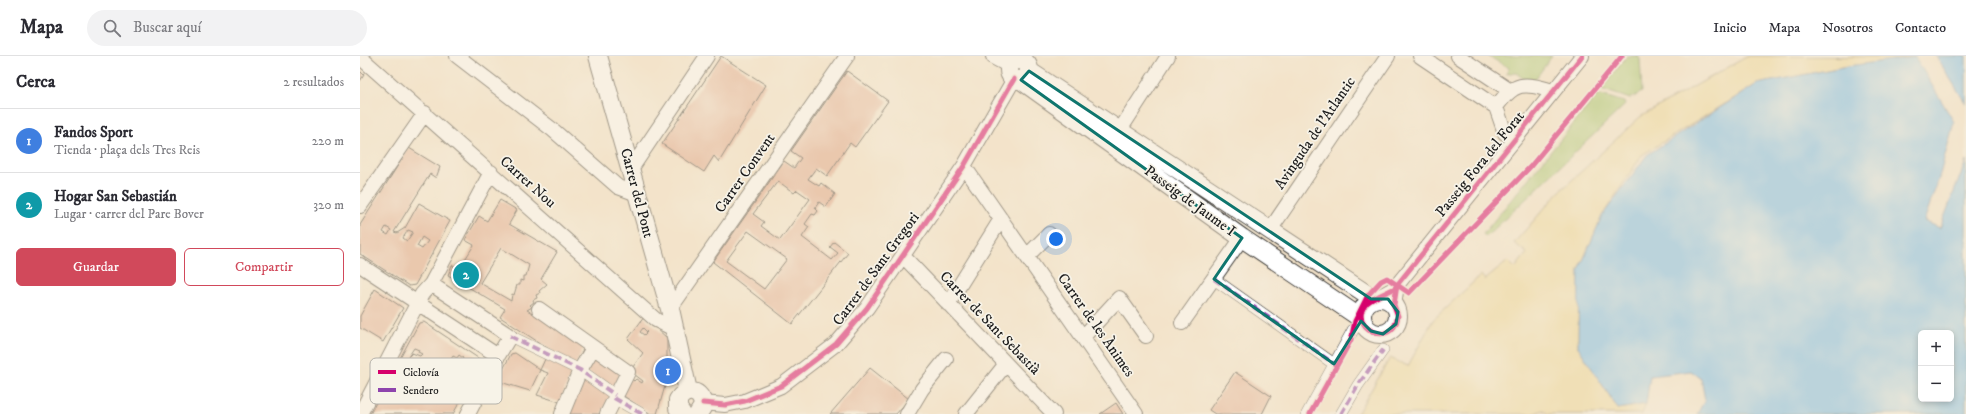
<!DOCTYPE html>
<html lang="es">
<meta charset="utf-8">
<style>
:root{--surface:#fff;--page:#f2f2f3;--text:#2b2b33;--muted:#7c7c81;--line:#e1e1e2;--accent:#d1495b}
body{margin:0;font-family:"IM FELL DW Pica",serif;background:var(--page);color:var(--text)}
.controls{position:absolute;right:12px;bottom:12px;display:grid;overflow:hidden;border-radius:6px;box-shadow:0 2px 6px #0003}
.controls button{width:36px;height:36px;display:grid;place-items:center;padding:0;border:0;border-bottom:1px solid var(--line);background:var(--surface);color:var(--text);font:20px sans-serif}
.you{position:absolute;left:696px;top:183px;width:14px;height:14px;margin:-10px;border:3px solid #fff;border-radius:50%;background:#1a73e8;box-shadow:0 0 0 6px #1a73e833}
.badge{display:grid;place-items:center;width:26px;height:26px;border-radius:50%;background:var(--accent);color:#fff;font-size:13px;font-weight:700}
.pin{position:absolute;translate:-50% -50%;border:2px solid #fff;box-shadow:0 1px 4px #0006}
.list{margin:0;padding:0;list-style:none}
h2{display:flex;justify-content:space-between;align-items:center;height:52px;margin:0;padding:0 16px;font-size:17px}
h2 small{font-size:13px;font-weight:400;color:var(--muted)}
.list li{display:grid;grid-template-columns:26px 1fr auto;gap:12px;align-items:center;box-sizing:border-box;height:64px;padding:0 16px;border-top:1px solid var(--line)}
.list b{display:block;font-size:15px;white-space:nowrap}
.list p{margin:0;font-size:13px;white-space:nowrap;color:var(--muted)}
.list em{font-size:13px;font-style:normal;color:var(--muted)}
.actions{display:flex;gap:8px;padding:12px 16px}
.actions a{flex:1;padding:9px 0;border:1px solid var(--accent);border-radius:6px;text-align:center;font-size:14px;color:var(--accent)}
.actions .main{background:var(--accent);color:#fff}
.icon{flex:none;width:22px;height:22px;fill:none;stroke:currentColor;stroke-width:2;stroke-linecap:round;stroke-linejoin:round}
.map{position:relative;flex:none;width:1606px;height:358px;overflow:hidden}
header{display:flex;align-items:center;gap:24px;box-sizing:border-box;height:56px;padding:0 20px;background:var(--surface);border-bottom:1px solid var(--line)}
header strong{font-size:19px}
nav{display:flex;gap:22px;margin-inline-start:auto;font-size:14px}
.search{width:280px;height:36px;background:var(--page);display:flex;align-items:center;gap:10px;box-sizing:border-box;padding:0 14px;border-radius:22px;color:var(--muted);font-size:15px}
main{display:flex}
aside{flex:1;background:var(--surface)}
.map>svg:first-child{display:block}
</style>
<header>
<strong>Mapa</strong>
<div class="search"><svg class="icon" aria-label="search" viewBox="0 0 24 24"><circle cx="10" cy="10" r="6"/><path d="M15 15l6 6"/></svg>Buscar aquí</div>
<nav><a>Inicio</a><a>Mapa</a><a>Nosotros</a><a>Contacto</a></nav>
</header>
<main>
<aside>
<h2>Cerca<small>2 resultados</small></h2>
<ul class="list">
<li><span class="badge" style="background:#3f7fe0">1</span><div><b>Fandos Sport</b><p>Tienda · plaça dels Tres Reis</p></div><em>220 m</em></li>
<li><span class="badge" style="background:#0f9aa8">2</span><div><b>Hogar San Sebastián</b><p>Lugar · carrer del Pare Bover</p></div><em>320 m</em></li>
</ul>
<div class="actions"><a class="main">Guardar</a><a>Compartir</a></div>
</aside>
<div class="map">
<svg width="1606" height="358" viewBox="0 0 1606 358">
<rect width="100%" height="100%" fill="#f7f3e8"/>
<filter id="ink" filterUnits="userSpaceOnUse"><feTurbulence type="fractalNoise" baseFrequency=".025" numOctaves="2"/><feDisplacementMap in="SourceGraphic" scale="8" xChannelSelector="R" yChannelSelector="G"/><feConvolveMatrix kernelMatrix="1 2 1 2 8 2 1 2 1" color-interpolation-filters="sRGB"/></filter>
<filter id="wash" filterUnits="userSpaceOnUse"><feTurbulence type="fractalNoise" baseFrequency=".012" numOctaves="4" result="noise"/><feDisplacementMap in="SourceGraphic" scale="16" xChannelSelector="R" yChannelSelector="G"/><feGaussianBlur stdDeviation="0.9" result="paint"/><feColorMatrix in="noise" values="0 0 0 0 0 0 0 0 0 0 0 0 0 0 0 0 0 1.4 0 .05"/><feComposite in="paint" operator="in"/></filter>
<g filter="url(#wash)">
<rect width="100%" height="100%" fill="#f3e3ca"/>
<path fill="#a5c66f" stroke="#607146" d="M1128 0H1192L1171 29 1155 16 1146 18 1149 12Z
M1267 0H1278L1280 3 1282 36 1270 43 1241 33Z
M1238 38 1264 46 1265 49 1126 181 1123 178Z"/>
<path fill="#eeda9e" stroke="#857b5d" d="M1388 0 1555 1 1482 11 1397 28 1282 99 1242 160 1219 214 1218 291 1258 353 1286 348 1282 358H1188L1183 354 1173 358H997L1030 302 1048 310 1073 264 1121 219 1125 224 1148 205 1155 212 1167 197 1154 187 1197 138 1280 61Z"/>
<path fill="#78bff0" stroke="#4a6e86" fill-rule="evenodd" d="M1576 0H1606V48Z
M1555 1 1594 66 1579 122 1564 165 1580 172 1606 105V358H1337L1345 344 1341 322 1331 315 1290 320 1286 348 1258 353 1218 291 1219 214 1242 160 1287 99 1397 28 1488 10ZM1561 277H1591V343H1561Z"/>
<g id="blocks">
<path fill="#e0a68b" fill-rule="evenodd" d="M361 0 406 29 359 106 354 100 344 116 302 88Z
M0 15 4 19 0 25Z
M487 15 528 45 495 91 490 87 467 120 456 112 448 123 459 130 461 127 475 138 466 151 459 146 455 152 458 155 455 159 452 158 445 168 449 171 442 181 472 204 478 197 470 191 474 186 488 197 432 268 353 206 424 105 434 112 441 102 431 95ZM418 125 434 137 437 134 450 143 420 184 401 170 404 166 393 158ZM388 175 427 203 404 233 366 205Z
M49 92 80 111 76 122 70 118 34 176 37 177 45 172 59 147 90 165 55 229 49 230 0 198V169ZM26 171 31 174 28 179 23 176ZM48 174 53 176 47 185 43 182ZM62 181 68 185 62 193 57 190Z
M140 144 157 154 149 168 197 196 181 223 187 228 179 235 180 237 176 239 177 242 173 244 174 246 170 249 172 251 167 254 174 258 176 256 224 291 215 310 140 261 145 253 88 219 92 209 99 213 114 189 105 184 119 160 127 165ZM141 192 169 209 166 220H163V225L160 224V229H157L154 239 152 238 151 245 120 227Z
M15 233 43 252 23 286 0 272V260Z
M284 261 307 282V323L297 358H291L259 337 269 321 274 325 276 323 282 327 283 325 270 315 283 297 268 283ZM283 272 287 276 284 279 280 276Z
M64 266 121 304 122 306 93 358H10L59 267ZM54 292 59 294 58 296 62 298 60 300 52 297 48 301ZM99 299 103 302 98 313 88 308 93 300 97 302ZM65 309 75 315 73 318 63 313ZM66 331 71 334 69 339 63 335ZM84 331 89 333 86 338 81 335ZM80 339 84 341 81 345 77 343Z
M232 296 260 317 252 333 223 312Z
M155 297 180 314 170 335 137 325 151 298Z
M186 301 213 313 200 346 177 339 188 317 180 314Z
M510 312 549 343 536 358H470Z
M875 316 911 340 902 358H855L849 354Z
M220 322 238 328 251 338 241 358H205Z
M756 347 763 358H740Z"/>
</g>
</g>
<g filter="url(#ink)">
<use href="#blocks" fill-opacity="0" stroke="#3c3a36" stroke-width="1"/>
<g fill="none" stroke-linecap="round" stroke-linejoin="round">
<g stroke="#3c3a36" stroke-width="12">
<path id="pedestrian" d="M854 223 974 308
M150 280 220 314 255 339
M254 342 282 358
M947 358 993 274 1002 265
M981 358 998 329 1023 294"/>
</g>
<g stroke="#3c3a36" stroke-width="16">
<path id="minor" d="M97 0 193 74 258 131 277 138
M1060 0 1136 51 1145 77 1154 84
M1098 0 1149 34
M0 1 296 264 316 274
M1136 51C1156 24 1164 27 1193 35
M760 74 808 0
M604 110 776 358
M271 113 347 0
M0 150 65 57
M910 174 1028 0
M543 200 694 358
M667 200 689 178
M0 209 138 300 150 280 71 228 62 238 58 246 0 358
M71 228 131 116
M1017 242 1037 231
M588 248 641 163
M1034 249 1037 229 1222 0
M179 253 268 316 247 358
M310 253 487 0
M822 267 882 182
M723 281 759 242 786 280
M343 347 365 349 385 345 421 330 476 288 507 252 604 110 654 23
M108 358 138 300
M202 358 220 314 233 292
M547 358 562 333 586 303
M606 358 645 309"/>
</g>
<g stroke="#3c3a36" stroke-width="20">
<path id="tertiary" d="M238 0 310 253 328 335
M635 0 650 8
M649 14a10 10 0 1 1 20 0a10 10 0 1 1-20 0Z
M669 15 1008 239 1011 243
M661 24 882 182 1002 263
M1002 260a18 18 0 1 1 36 0a18 18 0 1 1-36 0Z
M322 358 318 352V344C326 331 342 334 343 350L338 358"/>
</g>
<use href="#pedestrian" stroke="#fff" stroke-width="11"/>
<use href="#minor" stroke="#fff" stroke-width="14"/>
<use href="#tertiary" stroke="#fff" stroke-width="18"/>
<path stroke="#8e44ad" stroke-width="4" stroke-dasharray="8 4" stroke-linecap="butt" d="M854 223 974 308
M150 280 220 314 255 339
M254 342 282 358
M981 358 998 329 1023 294"/>
<g stroke="#f7f3e8" stroke-width="8">
<path id="cycleway" d="M1037 231C1030 235 1012 242 1007 247 985 269 1032 296 1038 260L1034 249 1037 229 1222 0
M343 347 365 349 385 345 421 330 476 288 507 252 604 110 654 23
M950 358 991 284 995 265 1008 239 1021 225 1027 222 1049 237 1170 111 1262 0"/>
</g>
<use href="#cycleway" stroke="#d6006c" stroke-width="5"/>
</g>
</g>
<path d="M0 0H1606V358H0ZM669 15 1011 243H1028L1038 256 1036 268 1023 278 1011 275 1001 265 974 308 854 223 882 182 661 24Z" fill="#f3e3ca" fill-opacity=".55" fill-rule="evenodd"/>
<path fill="none" stroke="#0f766e" stroke-width="3" stroke-linejoin="round" d="M669 15 1011 243H1028L1038 256 1036 268 1023 278 1011 275 1001 265 974 308 854 223 882 182 661 24Z"/>
<g text-anchor="middle" dominant-baseline="central" stroke-width="3.5" stroke-linejoin="round" paint-order="stroke">
<g font-size="15" fill="#1c1c1c" stroke="#f7f3e8">
<text transform="translate(955 77) rotate(-56)">Avinguda de l'Atlantic</text>
<text transform="translate(1120 108) rotate(-51)">Passeig Fora del Forat</text>
<text transform="translate(385 117) rotate(-55)">Carrer Convent</text>
<text transform="translate(168 126) rotate(42)">Carrer Nou</text>
<text transform="translate(277 137) rotate(75)">Carrer del Pont</text>
<text transform="translate(830 145) rotate(36)">Passeig de Jaume I</text>
<text transform="translate(516 213) rotate(-54)">Carrer de Sant Gregori</text>
<text transform="translate(630 267) rotate(46)">Carrer de Sant Sebastià</text>
<text transform="translate(736 269) rotate(55)">Carrer de les Ànimes</text>
</g>
</g>
<rect x="10" y="302" width="132" height="46" rx="6" fill="#f7f3e8" stroke="#b5b2ab" stroke-width="1"/>
<rect x="18" y="314" width="18" height="4" fill="#d6006c"/>
<rect x="18" y="332" width="18" height="4" fill="#8e44ad"/>
<g font-size="11" fill="#1c1c1c">
<text x="43" y="320">Ciclovía</text>
<text x="43" y="338">Sendero</text>
</g>
</svg>
<div class="controls">
<button>+</button>
<button>−</button>
</div>
<div class="you"></div>
<div class="pin badge" style="left:308px;top:315px;background:#3f7fe0">1</div>
<div class="pin badge" style="left:106px;top:219px;background:#0f9aa8">2</div>
</div>
</main>
